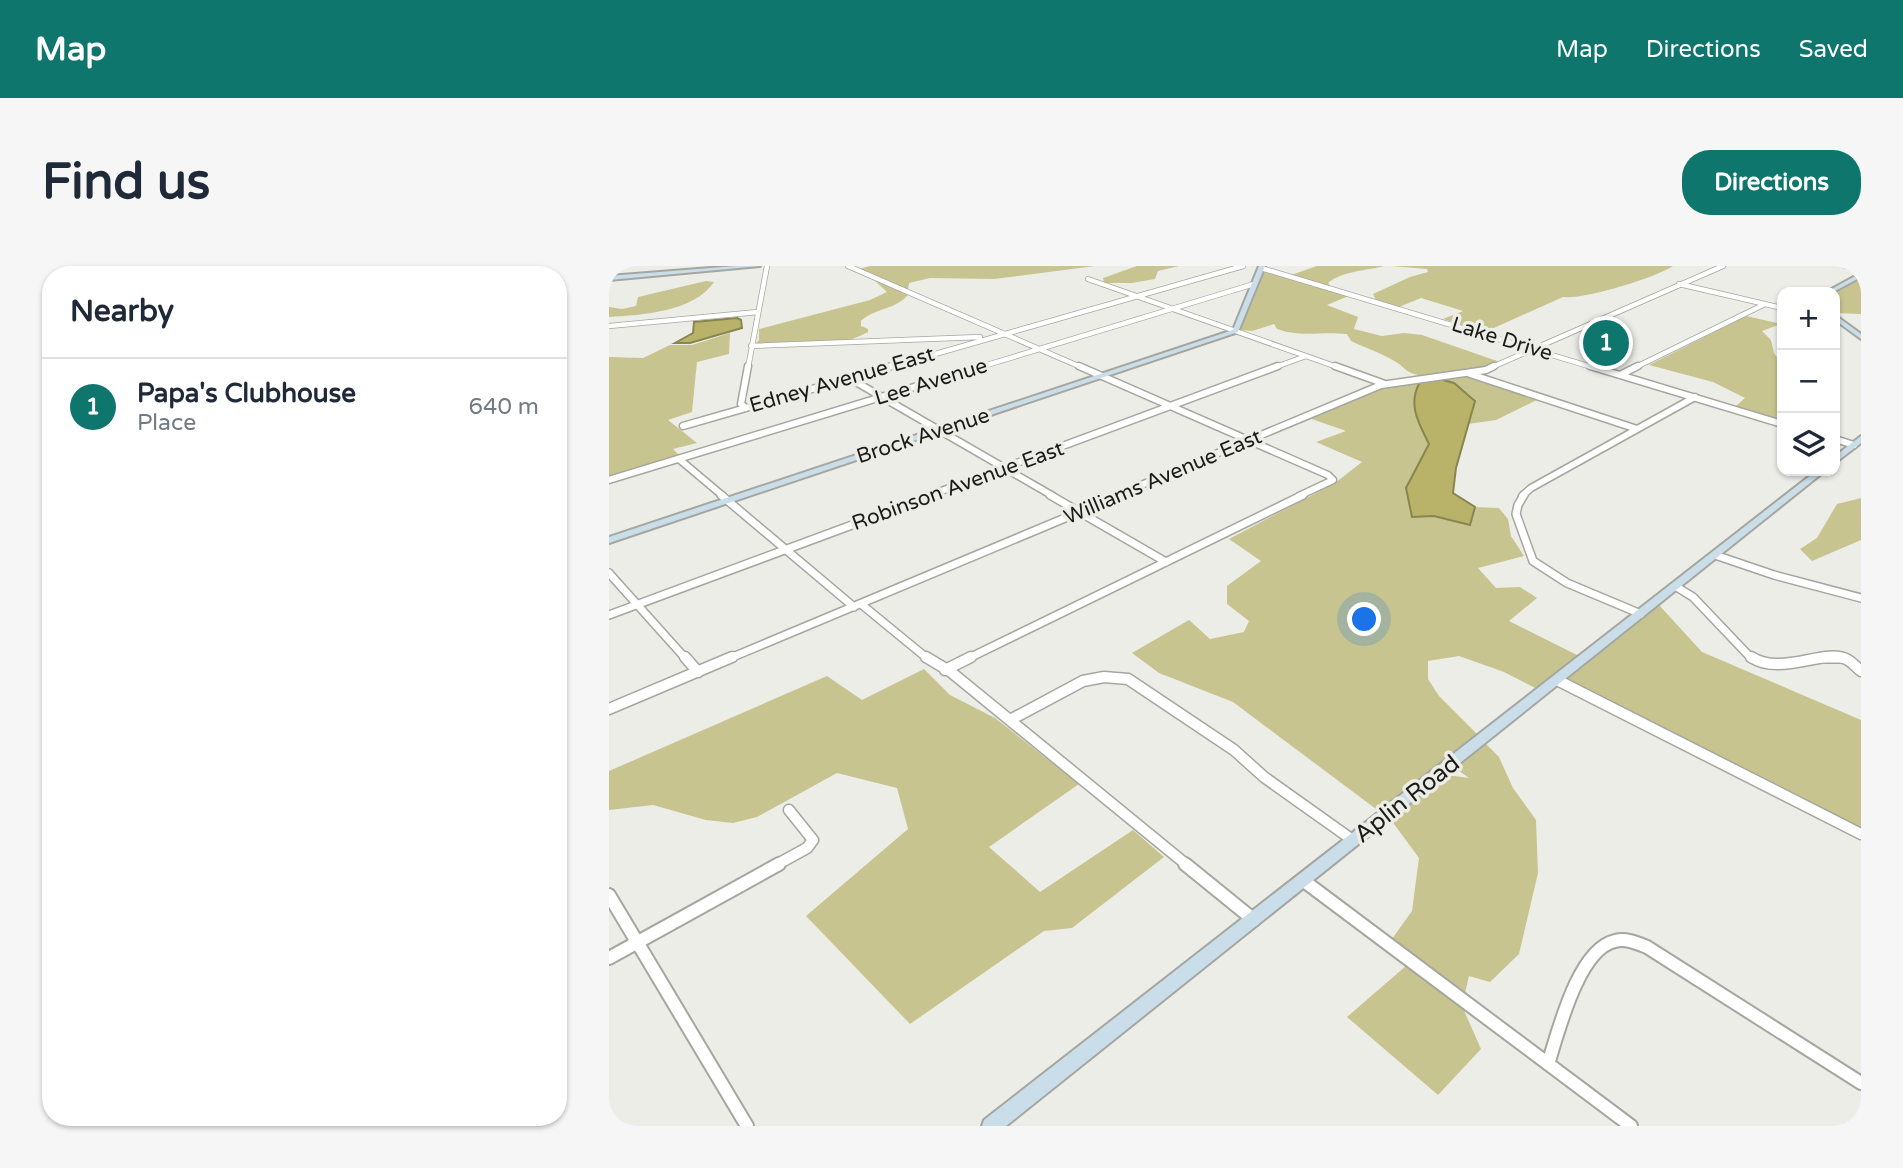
<!DOCTYPE html>
<meta charset="utf-8">
<style>
:root{--surface:#fff;--page:#f6f6f7;--text:#1f2937;--muted:#747a83;--line:#e0e1e3;--accent:#0f766e}
body{margin:0;font-family:"Varela Round",sans-serif;background:var(--page);color:var(--text)}
.controls{position:absolute;right:21px;top:21px;display:grid;overflow:hidden;border-radius:14px;box-shadow:0 2px 5px #0004}
.controls button{width:63px;height:63px;display:grid;place-items:center;padding:0;border:0;border-bottom:2px solid var(--line);background:var(--surface);color:var(--text);font:35px sans-serif}
.you{position:absolute;left:756px;top:354px;width:24px;height:24px;margin:-18px;border:5px solid #fff;border-radius:50%;background:#1a73e8;box-shadow:0 0 0 10px #1a73e833}
.badge{display:grid;place-items:center;width:46px;height:46px;border-radius:50%;background:var(--accent);color:#fff;font-size:23px;font-weight:700}
.pin{position:absolute;translate:-50% -50%;border:4px solid #fff;box-shadow:0 2px 7px #0006}
.list{margin:0;padding:0;list-style:none}
h2{display:flex;justify-content:space-between;align-items:center;height:91px;margin:0;padding:0 28px;font-size:30px}
h2 small{font-size:23px;font-weight:400;color:var(--muted)}
.list li{display:grid;grid-template-columns:46px 1fr auto;gap:21px;align-items:center;box-sizing:border-box;height:98px;padding:0 28px;border-top:2px solid var(--line)}
.list b{display:block;font-size:26px;white-space:nowrap}
.list p{margin:0;font-size:23px;white-space:nowrap;color:var(--muted)}
.list em{font-size:23px;font-style:normal;color:var(--muted)}
.icon{flex:none;width:38px;height:38px;fill:none;stroke:currentColor;stroke-width:2;stroke-linecap:round;stroke-linejoin:round}
.map{position:relative;flex:none;width:1252px;height:860px;overflow:hidden;border-radius:28px}
header{display:flex;align-items:center;gap:42px;box-sizing:border-box;height:98px;padding:0 35px;background:var(--accent);color:#fff}
header strong{font-size:33px}
nav{display:flex;gap:38px;margin-inline-start:auto;font-size:24px}
.intro{display:flex;align-items:center;justify-content:space-between;box-sizing:border-box;height:168px;padding:0 42px}
h1{margin:0;font-size:49px}
.button{padding:18px 32px;border-radius:28px;background:var(--accent);color:#fff;font-size:24px;font-weight:700}
main{display:flex;gap:42px;padding:0 42px}
aside{flex:1;background:var(--surface);border-radius:28px;box-shadow:0 2px 5px #0004}
.map>svg:first-child{display:block}
</style>
<header>
<strong>Map</strong>
<nav><a>Map</a><a>Directions</a><a>Saved</a></nav>
</header>
<div class="intro"><h1>Find us</h1><a class="button">Directions</a></div>
<main>
<aside>
<h2>Nearby<small></small></h2>
<ul class="list">
<li><span class="badge">1</span><div><b>Papa's Clubhouse</b><p>Place</p></div><em>640 m</em></li>
</ul>
</aside>
<div class="map">
<svg width="1252" height="860" viewBox="0 0 1252 860">
<rect width="100%" height="100%" fill="#edede8"/>
<path fill="#c7c48f" d="M261 0H486L385 13 321 12 300 17 299 24 250 3Z
M528 0H570L549 5 546 13 523 17H495L494 12Z
M708 0H775C756 5 733 5 719 17L721 20 682 9Z
M782 0H1064C1046 12 974 34 954 31L876 66 834 53 854 45 812 32 790 41 767 34 764 28 801 11 819 6 818 3Z
M655 5 742 29 718 39 749 51 745 63 773 70 795 67 813 69 891 96C868 105 830 116 805 108 797 106 794 100 787 96 773 87 756 82 742 75L738 68C712 65 694 72 668 63L665 58 643 65 630 64Z
M1252 11V48L1226 47 1225 26Z
M264 13 299 29C286 44 266 42 252 55V60L259 63V66C228 84 181 78 146 79L150 74V63L261 34 278 26Z
M97 15 105 16C85 46 33 49 0 51V41L13 43 27 40 29 31Z
M1137 50 1172 58 1153 65 1162 74 1165 87 1173 99V153L1170 155 1127 140 1136 132 1104 116 1040 99Z
M121 67 120 88 88 96 83 146 59 154 88 177 64 183 71 190 0 212V91L34 92 61 79H83Z
M861 109 930 133 887 154 859 158 866 135 830 113Z
M811 116C798 138 810 158 820 178L797 222 803 251 825 250 860 259 866 241 890 242 899 253 902 270 915 290 869 302 887 322 911 321 928 332 900 355 970 390 928 423 895 406 850 390 819 395V413L830 430 869 469 771 546 624 436 550 407 523 387 580 354 601 373 635 366 640 355 618 338V320L652 295 620 273 726 217 753 196 707 176 737 165 700 152 777 120Z
M1252 232V274L1203 295 1191 283 1208 272 1228 238Z
M1050 339 1093 386 1252 454V564L956 414Z
M315 403 341 429 386 452 470 518 380 581 431 626 524 564 555 591 463 662 435 665 301 758 197 650 299 563 288 522 228 507 148 551 124 557 97 554 44 539 0 544V505L218 410 253 434Z
M877 478 890 491 904 522 927 554 929 607 910 688 881 716 860 710 856 727 783 673 803 645 810 592 782 554 838 509 860 512 846 502Z
M798 699 853 740 872 783 829 829 738 751Z"/>
<path fill="#b8b368" stroke="#898550" stroke-width="2" d="M128 52 132 54 133 62 81 77H66L84 67 85 56Z
M830 113 845 117 866 135 847 202 844 227 866 241 861 259 825 250 803 251 797 222 820 178C810 158 798 138 811 116Z"/>
<g fill="none" stroke-linecap="round" stroke-linejoin="round">
<g stroke="#a6a6a1" stroke-width="6">
<path id="street-far4" d="M239 0 474 102
M1236 0 1252 3
M652 2 986 102
M479 13 731 102
M1070 18 1173 42
M0 60 149 46
M142 80 371 71
M139 102 158 0
M277 102 634 0
M368 102 645 18
M664 102 697 90
M881 102 1114 0
M1025 102 1156 38"/>
</g>
<g stroke="#a6a6a1" stroke-width="9">
<path id="street-far3" d="M470 100 719 209 724 214 690 230
M726 100 776 118
M981 100 1173 158
M861 108 1028 163
M1011 109 1029 100
M240 112 444 230
M137 142 132 138 139 100
M74 160 283 100
M1226 173 1245 179
M70 193 114 230
M0 214 374 100
M319 230 669 100
M506 230 772 119 877 104 885 100
M913 230 922 222 1086 131"/>
</g>
<g stroke="#a6a6a1" stroke-width="10">
<path id="street-far2" d="M112 229 245 341
M441 229 557 296
M915 229 909 239 907 248 924 295 958 317 1032 348
M1106 289 1165 309 1252 332
M0 307 77 393
M1066 320 1084 331 1143 393
M252 338 319 393
M0 349 324 229
M119 393 511 229
M358 393 694 229
M1211 393H1238"/>
</g>
<g stroke="#a6a6a1" stroke-width="13">
<path id="street-far1" d="M76 391 89 406
M317 391 342 406 578 599
M1142 391C1173 411 1216 381 1239 394 1244 397 1248 402 1252 405
M336 404 362 391
M948 414 1252 568
M0 443 123 391
M401 454 474 415 495 411 519 413 625 484 655 511 745 575
M167 599 198 582 204 574 180 544"/>
</g>
<g stroke="#a6a6a1" stroke-width="16">
<path id="street" d="M576 598 645 654
M695 615 1022 860
M0 629 138 860
M0 692 170 598
M939 798C949 767 969 683 1006 675 1017 672 1028 677 1038 681L1252 817"/>
</g>
<g stroke="#a6a6a1" stroke-width="4">
<path id="secondary" d="M127 0H151L0 14V10Z
M650 0H656L629 66 0 277V271L624 64Z
M1252 7V11L1224 26H1217Z
M1226 49 1252 68V73L1226 54Z
M1252 170V177L1226 197V190Z
M1207 205H1216L397 860H373L375 854Z"/>
</g>
<use href="#street-far4" stroke="#fff" stroke-width="4.5"/>
<use href="#street-far3" stroke="#fff" stroke-width="6"/>
<use href="#street-far2" stroke="#fff" stroke-width="7"/>
<use href="#street-far1" stroke="#fff" stroke-width="10"/>
<use href="#street" stroke="#fff" stroke-width="12"/>
<use href="#secondary" fill="#c9dee9" fill-rule="evenodd"/>
</g>
<g text-anchor="middle" dominant-baseline="central" stroke-width="7" stroke-linejoin="round" paint-order="stroke">
<g font-size="21" fill="#1b1b19" stroke="#edede8">
<text transform="translate(893 73) rotate(17)">Lake Drive</text>
<text transform="translate(233 114) rotate(-16)">Edney Avenue East</text>
<text transform="translate(322 116) rotate(-17)">Lee Avenue</text>
<text transform="translate(314 170) rotate(-18)">Brock Avenue</text>
<text transform="translate(554 211) rotate(-23)">Williams Avenue East</text>
<text transform="translate(349 220) rotate(-20)">Robinson Avenue East</text>
</g>
<g font-size="24" fill="#1b1b19" stroke="#edede8">
<text transform="translate(798 533) rotate(-38)">Aplin Road</text>
</g>
</g>
</svg>
<div class="controls">
<button>+</button>
<button>−</button>
<button><svg class="icon" aria-label="layers" viewBox="0 0 24 24"><path d="M12 4l9 5-9 5-9-5zM3 14l9 5 9-5"/></svg></button>
</div>
<div class="you"></div>
<div class="pin badge" style="left:997px;top:77px">1</div>
</div>
</main>
